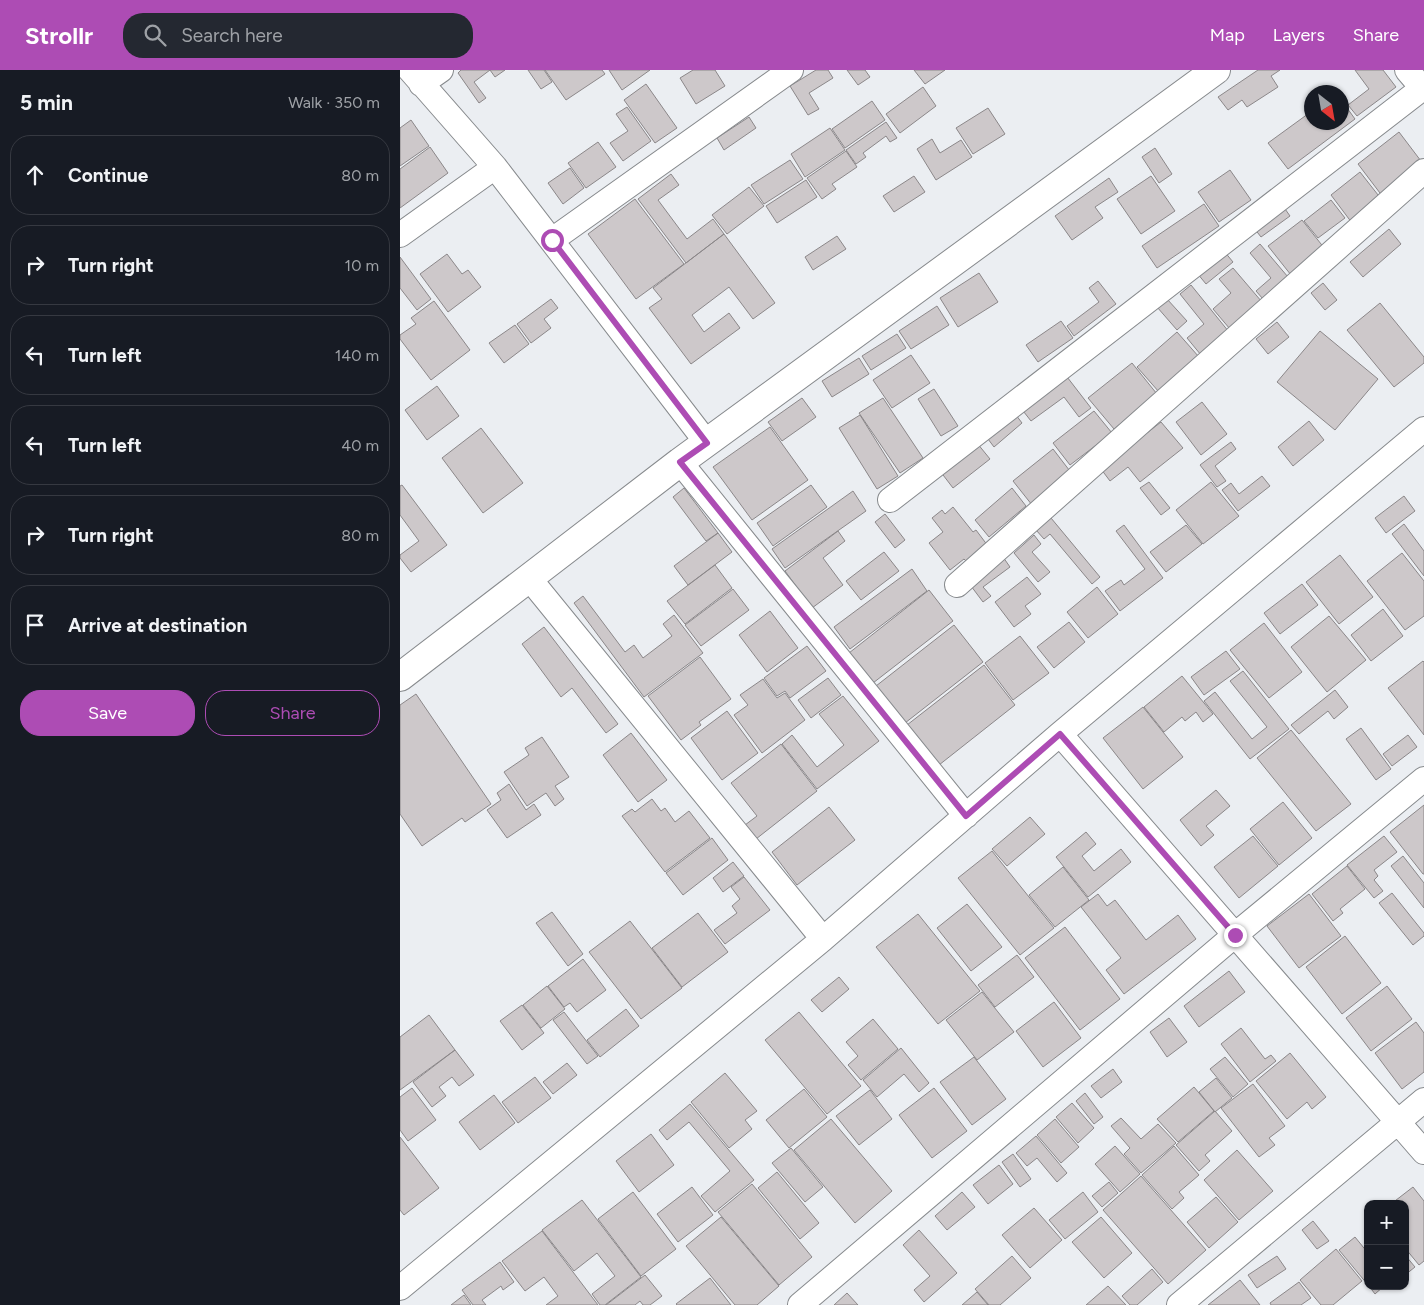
<!DOCTYPE html>
<meta charset="utf-8">
<style>
:root{--surface:#171b24;--page:#242831;--text:#f1f3f6;--muted:#9ea1a6;--line:#363941;--accent:#ad4cb4}
body{margin:0;font-family:Figtree,sans-serif;background:var(--page);color:var(--text)}
.controls{position:absolute;right:15px;bottom:15px;display:grid;overflow:hidden;border-radius:10px;box-shadow:0 1px 4px #0004}
.controls button{width:45px;height:45px;display:grid;place-items:center;padding:0;border:0;border-bottom:1px solid var(--line);background:var(--surface);color:var(--text);font:25px sans-serif}
.compass{position:absolute;left:904px;top:15px;width:45px;height:45px;border-radius:50%;background:var(--surface);box-shadow:0 1px 4px #0004;rotate:149deg}
.stop{position:absolute;width:15px;height:15px;margin:-11px;border:4px solid #ad4cb4;border-radius:50%;background:#fff}
.stop.end{background:#ad4cb4;border-color:#fff;box-shadow:0 1px 5px #0008}
.list{margin:0;padding:0;list-style:none}
h2{display:flex;justify-content:space-between;align-items:center;height:65px;margin:0;padding:0 20px;font-size:21px}
h2 small{font-size:16px;font-weight:400;color:var(--muted)}
.list li{display:grid;grid-template-columns:32px 1fr auto;gap:15px;align-items:center;box-sizing:border-box;height:80px;margin:0 10px 10px;padding:0 10px;border:1px solid var(--line);border-radius:20px}
.list b{display:block;font-size:19px;white-space:nowrap}
.list em{font-size:16px;font-style:normal;color:var(--muted)}
.actions{display:flex;gap:10px;padding:15px 20px}
.actions a{flex:1;padding:11px 0;border:1px solid var(--accent);border-radius:20px;text-align:center;font-size:18px;color:var(--accent)}
.actions .main{background:var(--accent);color:#fff}
.icon{flex:none;width:28px;height:28px;fill:none;stroke:currentColor;stroke-width:2;stroke-linecap:round;stroke-linejoin:round}
.map{position:relative;flex:none;width:1024px;height:1235px;overflow:hidden}
header{display:flex;align-items:center;gap:30px;box-sizing:border-box;height:70px;padding:0 25px;background:var(--accent);color:#fff}
header strong{font-size:24px}
nav{display:flex;gap:28px;margin-inline-start:auto;font-size:18px}
.search{width:350px;height:45px;background:var(--page);display:flex;align-items:center;gap:12px;box-sizing:border-box;padding:0 18px;border-radius:20px;color:var(--muted);font-size:19px}
main{display:flex}
aside{flex:1;background:var(--surface)}
.map>svg:first-child{display:block}
</style>
<header>
<strong>Strollr</strong>
<div class="search"><svg class="icon" aria-label="search" viewBox="0 0 24 24"><circle cx="10" cy="10" r="6"/><path d="M15 15l6 6"/></svg>Search here</div>
<nav><a>Map</a><a>Layers</a><a>Share</a></nav>
</header>
<main>
<aside>
<h2>5 min<small>Walk · 350 m</small></h2>
<ul class="list">
<li><svg class="icon" aria-label="ahead" viewBox="0 0 24 24"><path d="M12 20V5M6 11l6-6 6 6"/></svg><div><b>Continue</b></div><em>80 m</em></li>
<li><svg class="icon" aria-label="right" viewBox="0 0 24 24"><path d="M7 20v-9h11M14 6l5 5-5 5"/></svg><div><b>Turn right</b></div><em>10 m</em></li>
<li><svg class="icon" aria-label="left" viewBox="0 0 24 24"><path d="M17 20v-9H6M10 6l-5 5 5 5"/></svg><div><b>Turn left</b></div><em>140 m</em></li>
<li><svg class="icon" aria-label="left" viewBox="0 0 24 24"><path d="M17 20v-9H6M10 6l-5 5 5 5"/></svg><div><b>Turn left</b></div><em>40 m</em></li>
<li><svg class="icon" aria-label="right" viewBox="0 0 24 24"><path d="M7 20v-9h11M14 6l5 5-5 5"/></svg><div><b>Turn right</b></div><em>80 m</em></li>
<li><svg class="icon" aria-label="arrive" viewBox="0 0 24 24"><path d="M6 21V4h12l-3 4 3 4H6"/></svg><div><b>Arrive at destination</b></div></li>
</ul>
<div class="actions"><a class="main">Save</a><a>Share</a></div>
</aside>
<div class="map">
<svg width="1024" height="1235" viewBox="0 0 1024 1235">
<rect width="100%" height="100%" fill="#ebeef2"/>
<path fill="#cdc8ca" stroke="#8b8789" d="M61 0H105L95 7 90 0 74 12 86 28 79 33 58 3Z
M128 0H144L152 12 141 19Z
M145 0H202L205 4 166 30Z
M209 0H250L222 20Z
M293 0H315L325 16 296 34 280 8Z
M416 0H428L433 8 409 23 419 39 408 45 390 16Z
M447 0H465L470 7 458 15Z
M514 0H545L525 14Z
M858 0H880L871 6 878 17 847 37 842 30 828 40 818 27Z
M955 0H983L996 17 957 46 948 35 969 19Z
M246 14 277 58 255 73 224 30Z
M523 17 536 36 500 63 486 44Z
M472 31 485 50 445 78 432 59Z
M942 31 955 49 888 99 868 73 912 41V52H942Z
M227 37 251 71 223 91 210 73 228 61 216 44Z
M588 38 605 64 573 84 556 58Z
M349 47 356 58 324 80 317 68Z
M11 50 29 76 0 96V58Z
M486 52 497 68 490 72 486 66 463 83 466 87 456 94 446 80Z
M430 58 445 80 405 107 391 84Z
M999 62 1024 95 983 127 958 94Z
M532 69 540 83 561 70 572 87 536 110 517 79Z
M198 72 216 97 186 118 168 93Z
M30 77 48 103 0 138V99Z
M755 78 772 104 759 113 742 87Z
M446 81 457 97 432 114 436 119 422 129 407 108Z
M390 90 403 109 364 134 351 115Z
M170 98 184 118 163 134 148 113Z
M830 100 851 130 819 152 798 122Z
M960 102 982 130 952 153 931 125Z
M271 104 279 115 258 130 287 169 313 149 324 164 286 193 238 129Z
M514 106 525 122 494 142 483 126Z
M751 106 775 141 741 164 717 129Z
M709 108 718 122 695 137 703 148 672 170 655 146Z
M406 110 417 127 377 153 366 136Z
M349 117 364 136 327 164 312 145Z
M235 129 284 194 236 229 188 164Z
M931 130 945 148 918 168 904 151Z
M804 134 819 156 757 198 742 176Z
M883 136 890 146 861 167 854 158Z
M902 150 925 179 891 205 868 176Z
M989 159 1001 174 963 207 950 192Z
M324 164 375 233 353 249 329 217 292 245 304 262 329 243 340 258 291 294 249 238 262 229 253 218Z
M437 166 446 179 413 200 405 187Z
M860 174 888 207 863 229 856 221 871 208 850 183Z
M824 181 833 192 806 214 797 203Z
M47 184 62 204 68 200 81 217 48 242 20 204Z
M0 187 31 229 17 240 0 218Z
M833 198 862 232 830 259 813 239 831 223 819 209Z
M579 203 598 232 558 257 540 228Z
M698 211 716 234 674 266 667 256 699 232 689 218Z
M923 213 937 230 925 240 911 223Z
M791 215 829 262 801 285 787 268 804 254 780 224Z
M151 229 158 238 144 249 151 258 131 273 117 254Z
M767 229 787 251 777 260 757 237Z
M34 231 70 280 31 310 0 269V265L16 254 11 248Z
M980 233 1024 287V293L994 317 947 260Z
M537 236 549 255 511 279 499 261Z
M661 251 673 268 638 292 626 275Z
M877 252 889 267 868 284 856 269Z
M115 255 129 274 104 293 89 273Z
M920 261 978 309 935 360 877 312Z
M777 262 799 287 759 322 737 297Z
M497 264 506 278 471 300 462 286Z
M511 285 530 313 492 338 473 310Z
M459 288 469 304 432 327 422 311Z
M732 293 757 324 714 359 688 328Z
M664 303 691 338 679 347 664 327 631 351 620 337Z
M37 316 59 346 27 370 5 340Z
M534 319 558 356 541 366 518 329Z
M402 328 416 347 382 371 368 352Z
M483 328 523 388 500 403 459 343Z
M802 332 827 364 801 385 776 352Z
M613 341 622 353 594 377 585 365Z
M694 341 712 363 670 395 653 373Z
M460 345 498 406 477 419 439 358Z
M909 351 924 370 893 396 878 377Z
M761 352 783 378 740 412 728 397 710 411 701 399Z
M370 357 408 410 352 450 313 397Z
M81 358 123 413 83 443 42 388Z
M831 372 836 379 815 396 826 411 817 417 800 395Z
M577 373 590 389 553 418 540 401Z
M653 379 676 409 636 440 613 411Z
M862 406 870 416 838 441 822 420 831 413 839 424Z
M749 412 770 438 761 445 740 418Z
M811 412 839 446 803 474 776 440Z
M2 415 47 475 11 502 0 488V485L19 471 0 445V416Z
M411 415 427 437 373 476 357 453Z
M284 418 318 463 306 471 273 427Z
M612 418 626 436 589 467 575 450Z
M453 421 466 441 385 498 372 479Z
M1004 426 1015 441 986 463 975 448Z
M553 437 573 462 576 460 588 476 567 492 564 489 550 500 529 473 543 462 532 448 542 440 545 444Z
M485 444 505 470 495 478 475 452Z
M651 448 700 507 692 514 650 464 644 469 636 460Z
M1004 454 1024 481V506L992 464Z
M724 455 763 508 720 541 705 521 721 510 724 515 745 499 716 461Z
M786 455 802 474 766 502 750 482Z
M438 461 445 471 423 488 443 515 412 538 385 501Z
M318 463 332 482 288 515 274 496Z
M634 465 641 474 632 482 650 502 638 512 614 483Z
M484 482 499 501 461 530 446 511Z
M1002 483 1024 511V546L1005 560 967 511Z
M940 485 973 527 939 554 906 512Z
M603 487 610 497 583 517 591 526 583 532 568 512Z
M315 495 332 518 285 554 267 531Z
M512 499 527 521 450 579 434 557Z
M627 507 641 524 625 536 631 544 614 557 595 532Z
M902 514 918 535 880 564 864 543Z
M697 517 718 544 688 568 667 542Z
M333 519 349 540 301 576 285 555Z
M529 520 553 551 473 613 449 583Z
M183 526 225 582 234 575 243 588 272 566 263 554 274 545 303 583 244 627 174 533Z
M983 539 1003 566 971 591 951 565Z
M370 541 398 578 367 602 339 565Z
M929 546 966 590 927 622 891 577Z
M669 552 685 572 654 598 637 577Z
M864 553 902 602 869 628 830 580Z
M554 555 583 592 505 653 476 616Z
M144 557 218 654 206 663 172 618 161 627 122 574Z
M620 566 649 603 613 630 585 593Z
M407 576 426 601 390 628 385 621 377 626 364 608Z
M826 581 840 599 804 625 791 607Z
M300 587 331 629 299 652 301 655 281 670 248 626Z
M1023 591 1024 592V665L988 618Z
M584 595 615 635 539 695 507 655Z
M843 601 889 659 850 689 804 631 815 622 852 669 867 657 830 611Z
M782 606 813 644 803 652 796 642 785 651 782 647 764 662 744 637Z
M428 608 441 625 411 648 398 630Z
M363 609 377 628 385 623 405 650 362 683 334 645 348 635 340 625Z
M935 620 948 637 934 649 928 641 899 664 891 655Z
M16 624 91 734 65 752 62 748 22 776 0 744V635Z
M443 626 479 671 417 719 382 674 392 665 417 697 444 675 419 644Z
M743 637 783 687 743 719 703 668Z
M327 641 358 683 322 710 291 668Z
M961 658 991 699 976 710 946 669Z
M891 660 951 734 916 761 857 688Z
M231 663 267 710 238 732 203 685Z
M1008 665 1017 677 992 696 983 684Z
M142 667 169 707 155 716 164 729 155 736 146 723 127 736 104 702 129 685 125 678Z
M381 674 417 721 356 769 345 755 357 746 331 713Z
M109 714 126 740 134 734 141 745 107 768 87 740 101 730 97 723Z
M816 720 830 736 806 756 814 765 801 776 780 750Z
M252 729 261 741 265 738 275 752 289 741 310 768 265 802 222 746 232 739 235 742Z
M883 732 912 768 879 795 850 759Z
M1024 735V804H1023L990 762Z
M429 737 455 770 397 815 372 782Z
M630 747 645 764 607 796 592 779Z
M686 762 696 774 682 786 694 801 721 779 731 792 688 827 656 787Z
M853 766 878 796 839 828 814 797Z
M984 766 997 782 974 800 978 806 974 810 983 821 974 828 947 795Z
M312 768 328 790 283 825 266 803Z
M592 781 654 858 620 885 558 808Z
M1003 786 1024 813V838L991 796Z
M333 792 344 806 323 822 313 808Z
M947 796 965 819 940 839 943 843 933 851 912 824Z
M663 797 689 830 655 857 629 825Z
M344 807 370 840 325 874 314 860 337 843 332 836 340 829 331 817Z
M992 823 1024 863V866L1013 875 979 833Z
M698 824 707 836 715 830 746 870 778 845 796 869 724 924 706 900 721 888 681 837Z
M909 824 941 866 899 898 867 856Z
M567 834 602 877 571 901 537 858Z
M152 842 183 884 168 896 136 853Z
M298 843 328 882 282 917 252 878Z
M518 844 580 921 538 954 476 877Z
M230 851 282 918 241 949 189 882Z
M665 857 720 929 680 960 625 888Z
M945 866 981 913 942 944 906 897Z
M617 885 634 907 595 937 578 915Z
M183 889 206 920 177 942 170 933 164 937 148 916Z
M829 901 845 922 799 957 784 936Z
M439 907 449 919 422 942 411 930Z
M147 916 165 939 141 958 123 935Z
M987 916 1012 949 971 981 946 948Z
M582 922 614 962 577 990 546 950Z
M654 932 681 968 643 997 616 961Z
M122 935 144 963 122 980 100 951Z
M226 939 239 956 200 987 187 970Z
M164 942 198 986 187 994 153 950Z
M399 942 461 1016 427 1044 365 970Z
M29 945 55 980 0 1020V967Z
M769 948 787 972 767 987 750 962Z
M473 949 498 979 461 1010 448 995 458 986 446 972Z
M1016 952 1024 963V1002L1002 1019 975 983Z
M841 958 865 989 871 985 876 991 850 1012 821 974Z
M501 978 529 1013 519 1022 504 1004 477 1027 463 1010Z
M55 980 74 1005 59 1016 52 1007 39 1017 46 1026 32 1037 13 1012Z
M890 983 926 1027 912 1039 907 1032 887 1049 856 1011Z
M574 987 606 1029 572 1055 540 1012Z
M825 987 848 1014 833 1027 810 999Z
M167 993 177 1005 153 1024 143 1012Z
M713 999 722 1012 701 1028 691 1016Z
M325 1003 357 1041 345 1050 352 1059 329 1078 291 1032Z
M135 1007 151 1028 118 1053 102 1032Z
M816 1008 832 1028 815 1042 799 1022Z
M853 1014 885 1056 869 1068 875 1075 859 1087 821 1038Z
M794 1017 814 1041 778 1072 757 1049Z
M12 1018 36 1050 8 1071 0 1060V1027Z
M534 1018 567 1061 532 1088 499 1045Z
M404 1019 427 1047 389 1078 366 1050Z
M470 1020 492 1049 459 1075 436 1046Z
M685 1023 703 1047 694 1054 676 1031Z
M94 1025 115 1053 80 1080 59 1052Z
M672 1033 694 1058 678 1073 656 1047Z
M290 1034 354 1110 315 1142 301 1126 330 1101 289 1052 267 1070 259 1060Z
M815 1041 832 1061 805 1085 810 1091 799 1101 776 1075Z
M721 1048 741 1069 758 1054 776 1073 741 1103 724 1084 730 1078 711 1056Z
M431 1049 492 1121 455 1153 394 1080Z
M655 1049 679 1077 661 1093 637 1065Z
M251 1064 274 1095 239 1122 216 1091Z
M636 1066 667 1103 657 1112 637 1088 627 1096 616 1083Z
M0 1067 39 1118 4 1145 0 1140Z
M715 1076 740 1104 720 1122 695 1094Z
M774 1076 799 1105 779 1122 784 1128 772 1139 742 1105Z
M391 1078 423 1117 405 1132 372 1093Z
M837 1080 873 1121 839 1150 804 1110Z
M613 1084 631 1109 620 1117 602 1092Z
M599 1095 613 1114 588 1134 573 1115Z
M377 1102 419 1153 400 1169 358 1118Z
M741 1106 806 1180 768 1214 703 1140Z
M709 1112 718 1123 702 1137 692 1126Z
M352 1114 412 1187 379 1215 318 1142Z
M292 1117 313 1145 278 1172 257 1144Z
M1013 1117 1024 1131V1191L1019 1195 1005 1178V1134H991Z
M233 1122 276 1179 241 1206 198 1149Z
M562 1122 575 1137 547 1160 535 1146Z
M683 1122 698 1142 665 1169 649 1150Z
M816 1127 838 1152 809 1178 787 1152Z
M182 1130 241 1207 205 1235H200L192 1224 215 1206 197 1183 174 1201 142 1160Z
M634 1138 662 1170 630 1198 602 1165Z
M321 1147 379 1216 357 1235H335L286 1176Z
M701 1147 732 1183 704 1208 672 1172Z
M913 1151 929 1171 917 1179 902 1160Z
M519 1160 557 1203 524 1232 514 1220 530 1206 503 1175Z
M142 1161 198 1235H146L158 1226 144 1207 125 1221 102 1191Z
M955 1167 968 1183V1215L939 1180Z
M936 1179 962 1211 933 1235H921L900 1210Z
M1005 1185 1015 1197 1005 1205Z
M612 1186 631 1208 600 1235H589L575 1219Z
M877 1186 886 1199 857 1218 848 1205Z
M100 1192 114 1212 103 1220 101 1216 82 1230 86 1235H73L62 1220Z
M752 1199 763 1212 737 1235H730L722 1226Z
M245 1205 262 1226 250 1235H243L240 1231 235 1235H206Z
M310 1208 331 1235H277L276 1234Z
M840 1210 860 1235H808Z
M899 1212 911 1228 901 1235H871L870 1233Z
M708 1216 726 1235H686Z
M969 1216H984L975 1224Z
M577 1222 588 1235H562Z
M447 1223 458 1235H434Z
M64 1225 71 1235H51Z"/>
<g fill="none" stroke-linecap="round" stroke-linejoin="round">
<g stroke="#878a8d" stroke-width="26">
<path id="minor" d="M10 0 95 97 307 373
M1007 0 1024 20
M21 14 41 0
M0 165 95 97
M152 170 391 0
M280 392 566 746
M490 430 1024 17
M129 508 423 869
M557 515 1024 101
M660 664 1024 1082
M0 1218 423 869 660 664 1024 359
M400 1235 835 865 1024 709
M779 1235 1024 1030"/>
</g>
<g stroke="#878a8d" stroke-width="30">
<path id="major" d="M0 607 280 392 816 0"/>
</g>
<use href="#minor" stroke="#fff" stroke-width="24"/>
<use href="#major" stroke="#fff" stroke-width="28"/>
</g>
<g fill="none" stroke-linecap="round" stroke-linejoin="round">
<path stroke="#ad4cb4" stroke-width="6" d="M152 170 307 373 280 392 566 746 660 664 835 865"/>
</g>
</svg>
<div class="controls">
<button>+</button>
<button>−</button>
</div>
<svg class="compass" viewBox="-18 -18 36 36"><path d="M0-13l5 13h-10z" fill="#e53935"/><path d="M0 13l5-13h-10z" fill="#9ea1a6"/></svg>
<div class="stop" style="left:152px;top:170px"></div>
<div class="stop end" style="left:835px;top:865px"></div>
</div>
</main>
